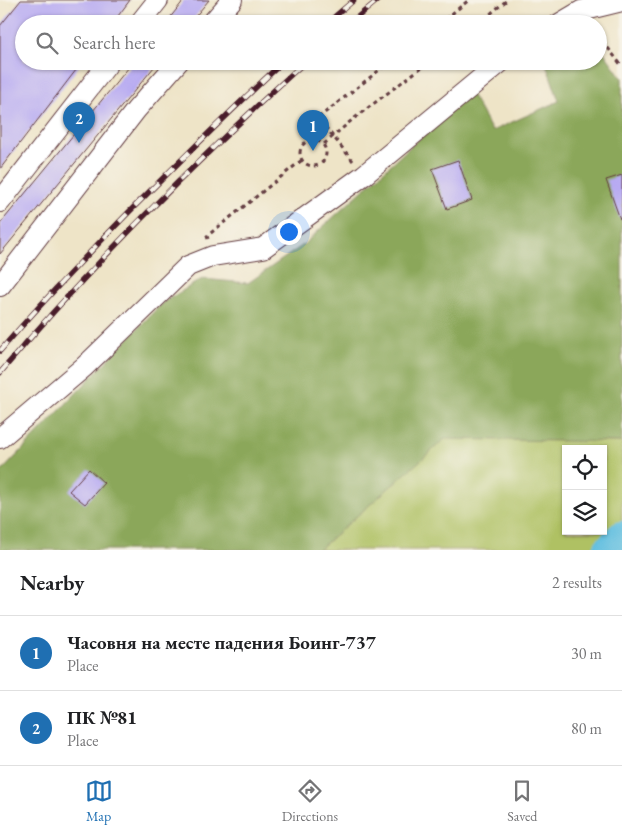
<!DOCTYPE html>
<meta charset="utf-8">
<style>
:root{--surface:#fff;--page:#f6f6f6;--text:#202124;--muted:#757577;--line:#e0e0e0;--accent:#1f6fb2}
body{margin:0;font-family:"EB Garamond",serif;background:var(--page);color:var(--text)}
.controls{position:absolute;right:15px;bottom:15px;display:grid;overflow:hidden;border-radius:0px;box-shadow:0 1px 4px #0004}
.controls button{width:45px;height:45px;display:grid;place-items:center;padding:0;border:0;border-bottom:1px solid var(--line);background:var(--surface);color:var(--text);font:25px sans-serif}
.you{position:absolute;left:288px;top:231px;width:18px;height:18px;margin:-12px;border:4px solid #fff;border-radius:50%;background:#1a73e8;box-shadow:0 0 0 8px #1a73e833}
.badge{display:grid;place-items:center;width:32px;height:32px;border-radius:50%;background:var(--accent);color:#fff;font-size:16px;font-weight:700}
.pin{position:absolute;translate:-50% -41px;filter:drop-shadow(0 1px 2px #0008)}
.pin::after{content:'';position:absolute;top:26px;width:18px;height:15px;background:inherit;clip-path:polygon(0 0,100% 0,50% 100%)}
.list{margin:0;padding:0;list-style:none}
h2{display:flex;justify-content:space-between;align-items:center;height:65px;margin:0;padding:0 20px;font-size:21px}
h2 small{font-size:16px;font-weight:400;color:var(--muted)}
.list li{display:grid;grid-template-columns:32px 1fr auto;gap:15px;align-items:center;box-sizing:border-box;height:75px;padding:0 20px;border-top:1px solid var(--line)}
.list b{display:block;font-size:19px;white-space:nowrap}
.list p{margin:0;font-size:16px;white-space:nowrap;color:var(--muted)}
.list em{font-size:16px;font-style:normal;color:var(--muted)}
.icon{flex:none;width:28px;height:28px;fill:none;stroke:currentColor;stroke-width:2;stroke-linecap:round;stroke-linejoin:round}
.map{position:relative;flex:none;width:622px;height:550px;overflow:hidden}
.search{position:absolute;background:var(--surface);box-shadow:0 1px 4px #0004;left:15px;right:15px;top:15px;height:55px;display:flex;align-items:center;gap:12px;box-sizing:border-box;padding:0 18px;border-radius:28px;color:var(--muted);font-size:19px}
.sheet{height:215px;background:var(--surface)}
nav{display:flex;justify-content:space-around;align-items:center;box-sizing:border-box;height:70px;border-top:1px solid var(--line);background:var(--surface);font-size:14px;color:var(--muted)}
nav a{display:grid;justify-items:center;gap:2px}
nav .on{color:var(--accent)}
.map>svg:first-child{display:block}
</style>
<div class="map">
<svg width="622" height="550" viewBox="0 0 622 550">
<rect width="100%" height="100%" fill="#f7f3e8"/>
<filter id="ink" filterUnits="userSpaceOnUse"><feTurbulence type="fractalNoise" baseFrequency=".02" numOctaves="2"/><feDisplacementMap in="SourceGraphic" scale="10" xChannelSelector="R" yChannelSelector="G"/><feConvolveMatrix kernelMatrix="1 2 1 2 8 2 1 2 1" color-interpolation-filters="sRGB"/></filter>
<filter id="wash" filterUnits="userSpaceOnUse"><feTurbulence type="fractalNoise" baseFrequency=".0096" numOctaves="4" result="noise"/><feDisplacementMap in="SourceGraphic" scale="20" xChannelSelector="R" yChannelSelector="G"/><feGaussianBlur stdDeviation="1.12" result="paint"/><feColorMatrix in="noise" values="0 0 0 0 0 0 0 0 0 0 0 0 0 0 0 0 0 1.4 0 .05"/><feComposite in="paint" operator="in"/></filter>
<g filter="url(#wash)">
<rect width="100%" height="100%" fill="#eee4c7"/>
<path fill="#afc164" stroke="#7c7048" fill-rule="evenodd" d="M445 438 622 442V550H318ZM566 449H603V531H566Z"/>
<path fill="#8ba75a" stroke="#6a6342" d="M598 44 622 78V442L445 439 318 550H0V473L162 303 202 279 248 283 303 245 470 92 492 131 559 101 545 61H598Z"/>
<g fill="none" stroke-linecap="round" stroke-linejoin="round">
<path stroke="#62bfe0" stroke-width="32" d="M609 550 622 537"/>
</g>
<g id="blocks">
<path fill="#b7aaf2" d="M21 0H130L112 24H24V61H83L0 169V26Z
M184 0H209L189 24H165Z
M134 61H159L0 254V224Z
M458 160 472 200 447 209 432 169Z
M622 175V219H620L606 180Z
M89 469 104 483 85 504 69 491Z"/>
</g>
</g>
<g filter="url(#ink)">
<use href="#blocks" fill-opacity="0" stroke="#633d42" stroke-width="1"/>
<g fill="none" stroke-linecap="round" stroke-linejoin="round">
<g stroke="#633d42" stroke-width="22">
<path id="minor" d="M139 24 158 0
M211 24 232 0
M559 24 581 11 622 1
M0 202 110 61
M0 286 136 110 179 61
M0 438 84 367 188 266 213 256 263 248 364 175 502 61"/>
</g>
<path stroke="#633d42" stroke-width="3" stroke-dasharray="4 4" stroke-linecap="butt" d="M439 24 469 0
M478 24 507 0
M598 35 622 66
M300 153a13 13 0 1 1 26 0a13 13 0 1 1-26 0Z
M324 144 352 120 430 61
M353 161 318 118 391 61
M208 239 207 236 302 160"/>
<use href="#minor" stroke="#fff" stroke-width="20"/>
<g stroke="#4a1f2b" stroke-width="5.5">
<path id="rail" d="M326 24 354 0
M349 24 378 0
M0 351C41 303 85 257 129 212 180 161 231 110 284 61
M0 373C94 262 198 159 306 61"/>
</g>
<use href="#rail" stroke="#f7f3e8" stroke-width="4" stroke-dasharray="11" stroke-linecap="butt"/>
</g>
</g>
</svg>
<div class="controls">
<button><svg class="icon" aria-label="locate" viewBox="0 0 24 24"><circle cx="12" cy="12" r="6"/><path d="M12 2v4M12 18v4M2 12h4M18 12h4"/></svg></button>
<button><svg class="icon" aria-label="layers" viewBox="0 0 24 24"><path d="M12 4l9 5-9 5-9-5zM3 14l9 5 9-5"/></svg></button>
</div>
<div class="you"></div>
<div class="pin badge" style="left:313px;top:151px">1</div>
<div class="pin badge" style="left:79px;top:143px">2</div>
<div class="search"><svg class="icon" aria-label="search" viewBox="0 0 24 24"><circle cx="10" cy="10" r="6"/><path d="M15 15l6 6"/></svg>Search here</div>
</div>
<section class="sheet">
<h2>Nearby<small>2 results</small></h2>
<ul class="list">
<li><span class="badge">1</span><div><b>Часовня на месте падения Боинг-737</b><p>Place</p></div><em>30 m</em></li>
<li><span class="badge">2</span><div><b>ПК №81</b><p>Place</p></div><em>80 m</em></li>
</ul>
</section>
<nav>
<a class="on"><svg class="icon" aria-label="map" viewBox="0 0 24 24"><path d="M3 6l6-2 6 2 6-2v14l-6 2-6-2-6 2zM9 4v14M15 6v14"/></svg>Map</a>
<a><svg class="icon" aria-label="directions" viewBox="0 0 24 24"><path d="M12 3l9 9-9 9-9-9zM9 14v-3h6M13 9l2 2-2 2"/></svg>Directions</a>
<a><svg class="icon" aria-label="saved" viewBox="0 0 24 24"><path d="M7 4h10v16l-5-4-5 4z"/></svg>Saved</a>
</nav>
